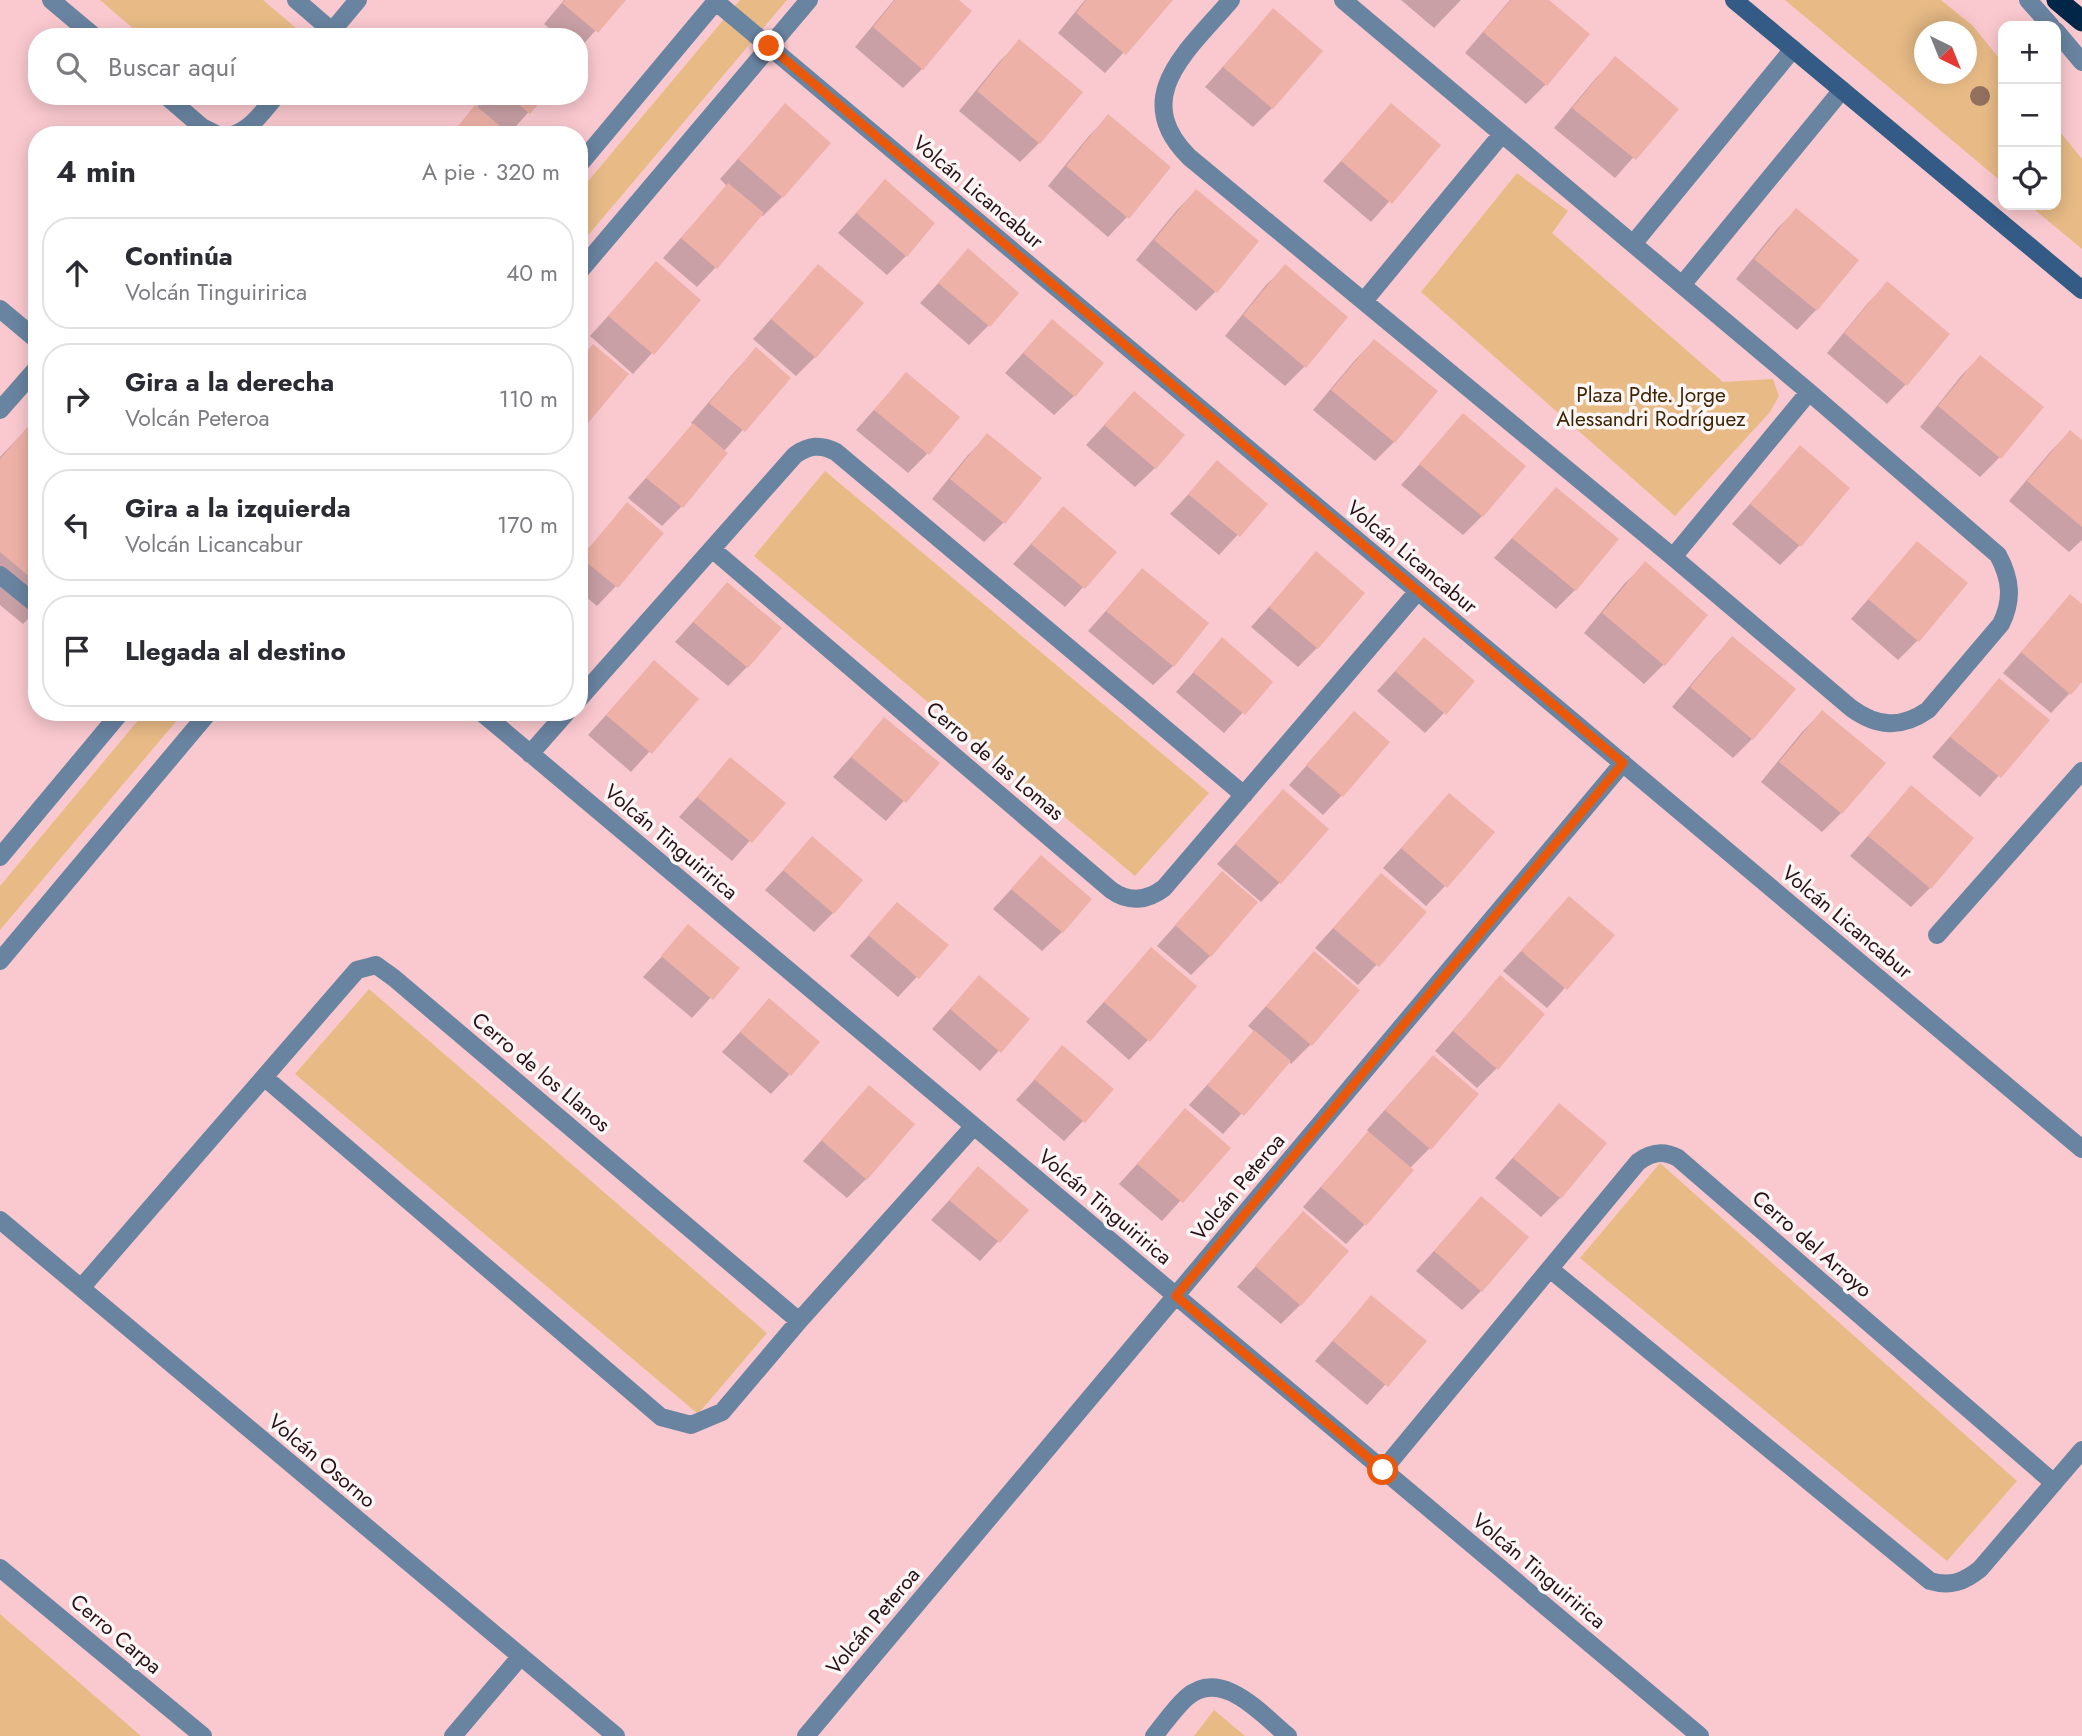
<!DOCTYPE html>
<html lang="es">
<meta charset="utf-8">
<style>
:root{--surface:#fff;--page:#f2f2f3;--text:#2b2b33;--muted:#7c7c81;--line:#e1e1e2}
body{margin:0;font-family:Jost,sans-serif;background:var(--page);color:var(--text)}
.controls{position:absolute;right:21px;top:21px;display:grid;overflow:hidden;border-radius:14px;box-shadow:0 4px 18px #0003}
.controls button{width:63px;height:63px;display:grid;place-items:center;padding:0;border:0;border-bottom:2px solid var(--line);background:var(--surface);color:var(--text);font:35px sans-serif}
.compass{position:absolute;left:1914px;top:21px;width:63px;height:63px;border-radius:50%;background:var(--surface);box-shadow:0 4px 18px #0003;rotate:137deg}
.stop{position:absolute;width:21px;height:21px;margin:-16px;border:5px solid #ea580c;border-radius:50%;background:#fff}
.stop.end{background:#ea580c;border-color:#fff;box-shadow:0 2px 7px #0008}
.list{margin:0;padding:0;list-style:none}
h2{display:flex;justify-content:space-between;align-items:center;height:91px;margin:0;padding:0 28px;font-size:30px}
h2 small{font-size:23px;font-weight:400;color:var(--muted)}
.list li{display:grid;grid-template-columns:46px 1fr auto;gap:21px;align-items:center;box-sizing:border-box;height:112px;margin:0 14px 14px;padding:0 14px;border:2px solid var(--line);border-radius:28px}
.list b{display:block;font-size:26px;white-space:nowrap}
.list p{margin:0;font-size:23px;white-space:nowrap;color:var(--muted)}
.list em{font-size:23px;font-style:normal;color:var(--muted)}
.icon{flex:none;width:38px;height:38px;fill:none;stroke:currentColor;stroke-width:2;stroke-linecap:round;stroke-linejoin:round}
.map{position:relative;flex:none;width:2082px;height:1736px;overflow:hidden}
.search{position:absolute;background:var(--surface);box-shadow:0 4px 18px #0003;left:28px;top:28px;width:560px;height:77px;display:flex;align-items:center;gap:18px;box-sizing:border-box;padding:0 24px;border-radius:28px;color:var(--muted);font-size:26px}
.panel{position:absolute;background:var(--surface);box-shadow:0 4px 18px #0003;left:28px;top:126px;width:560px;height:595px;border-radius:28px}
.map>svg:first-child{display:block}
</style>
<div class="map">
<svg width="2082" height="1736" viewBox="0 0 2082 1736">
<rect width="100%" height="100%" fill="#fac9cf"/>
<path fill="#e8bb86" fill-rule="evenodd" d="M100 0H263L303 34 301 37H143Z
M740 0H787L579 246V192Z
M1785 0H1941L1973 26 2003 63V183ZM1924 32H1966V74H1924Z
M2056 127 2082 159V249L2029 205H2056Z
M1517 173 1568 211 1552 233 1723 382 1773 379 1779 396 1770 412 1675 516 1421 292Z
M825 471 1209 793 1135 876 754 556Z
M145 712H184L0 930V886Z
M369 989 767 1333 698 1414 295 1074Z
M1660 1163 2017 1481 1947 1561 1580 1258Z
M0 1614 141 1736H0Z
M1214 1710 1245 1736H1194Z"/>
<path fill="#0003" d="M564 0H623L579 49V37H560L544 24Z
M894 0H956L922 69 903 88 855 47Z
M1085 0H1171L1105 73 1058 33Z
M1401 0H1461L1434 28Z
M1510 0H1546V84L1526 104 1465 53Z
M1273 10 1272 108 1253 127 1205 87Z
M543 28 553 37H534Z
M1019 42 1039 143 1020 162 959 111 1000 61Z
M1615 59 1676 109 1615 178 1554 128 1596 78Z
M483 96H543L508 135H450L478 106 476 104Z
M785 106 782 197 763 216 760 214 716 267 697 287 663 258 727 186 720 179Z
M1391 106 1438 146 1371 222 1323 181Z
M1108 117 1127 217 1108 237 1048 186 1089 136Z
M885 181 906 256 887 275 838 233Z
M1196 191 1215 292 1196 311 1136 260 1177 210Z
M1796 210 1857 261 1816 310 1797 330 1736 279 1777 229Z
M968 251 989 325 969 345 920 303Z
M656 263 699 301 633 374 590 336Z
M818 266 815 357 796 376 753 339Z
M1286 266 1346 317 1304 367 1285 386 1225 336 1266 285Z
M1887 284 1906 384 1887 404 1827 353 1868 303Z
M1052 321 1074 396 1054 415 1005 373Z
M1374 341 1394 442 1375 461 1313 410 1355 360Z
M756 350 789 378 724 451 726 453 681 507 662 526 628 498 693 425 691 423 737 369Z
M1980 357 2000 457 1980 477 1920 427 1961 376Z
M906 374 927 454 908 473 856 430Z
M1134 393 1155 468 1135 487 1086 445Z
M1463 416 1482 516 1463 535 1401 485Z
M37 418V610L23 624 0 605V457Z
M2070 432 2082 442V540L2069 552 2009 501 2051 451Z
M987 436 1039 478 1003 523 984 542 932 499 968 455Z
M1800 448V545L1780 565 1732 524Z
M1218 463 1266 504 1219 555 1170 514Z
M1556 489 1575 590 1556 609 1494 558Z
M627 505 616 586 597 606 579 591V559Z
M1063 508 1115 552 1065 607 1013 564Z
M1917 543 1918 640 1898 660 1851 619Z
M1316 554 1317 648 1298 667 1251 627Z
M1645 564 1664 664 1644 684 1584 633 1625 583Z
M1142 570 1173 666 1153 685 1088 631Z
M727 584 747 667 728 686 675 642Z
M2070 596 2082 606V680L2051 713 2003 673Z
M1732 638 1752 739 1733 758 1672 707 1713 658Z
M1424 639 1444 713 1425 733 1377 691Z
M1222 640 1271 682 1224 733 1176 692Z
M654 662 697 699 631 772 588 735Z
M2000 680 2047 720 1980 797 1932 757Z
M1822 712 1841 813 1822 832 1761 782 1802 732Z
M1354 713 1342 795 1323 815 1289 785Z
M885 719 937 763 886 821 833 777Z
M731 759 783 803 732 861 679 817Z
M1911 787 1930 888 1911 907 1850 856Z
M1283 791 1280 882 1261 902 1217 864Z
M1449 795 1445 886 1426 906 1383 868Z
M812 839 833 913 814 932 765 890Z
M1041 857 1062 932 1042 951 993 909Z
M1222 873 1210 956 1191 975 1157 946Z
M1381 875 1424 912 1358 985 1315 948Z
M1569 898 1612 935 1547 1008 1503 971Z
M897 904 946 946 898 997 850 956Z
M689 927 737 969 692 1018 643 977Z
M1151 949 1148 1040 1129 1060 1086 1022Z
M1314 953 1311 1044 1291 1064 1289 1061 1223 1134 1189 1105 1255 1032 1248 1026Z
M979 977 1028 1019 980 1071 932 1029Z
M1500 977 1497 1068 1477 1088 1435 1051Z
M769 1000 790 1074 771 1094 722 1052Z
M1063 1048 1083 1121 1064 1141 1016 1100Z
M1433 1057 1430 1148 1410 1168 1365 1224 1346 1244 1303 1207 1369 1132 1367 1130 1414 1077Z
M869 1087 866 1179 847 1198 803 1161Z
M1559 1105 1560 1198 1541 1217 1495 1178Z
M1185 1111 1228 1148 1162 1221 1119 1184Z
M978 1169 1027 1210 980 1261 931 1220Z
M1481 1198V1291L1462 1310 1416 1271Z
M1303 1214 1300 1305 1281 1324 1237 1287Z
M1371 1297 1424 1341 1367 1405 1315 1361Z"/>
<path fill="#edb1a7" d="M565 0H626L598 33 562 3Z
M895 0H959L972 11 923 70 873 27Z
M1086 0H1173L1126 55 1076 13Z
M1511 0H1549L1590 34 1547 86 1483 32Z
M1273 8 1323 51 1273 109 1223 67Z
M1019 39 1083 92 1040 144 977 91Z
M1615 56 1679 109 1636 160 1572 108Z
M509 96H545L530 114Z
M785 103 831 143 783 198 738 159Z
M1391 103 1441 145 1392 204 1341 161Z
M475 105 511 135H451Z
M1108 114 1171 167 1129 219 1066 166Z
M885 179 935 223 907 257 856 213Z
M728 183 764 213 717 269 681 238Z
M1196 189 1259 241 1217 293 1154 240Z
M1796 208 1859 260 1817 311 1754 259Z
M968 248 1019 293 990 327 938 283Z
M656 261 701 300 654 355 608 316Z
M818 264 864 303 816 358 771 319Z
M1285 264 1348 317 1306 368 1243 315Z
M1887 281 1950 334 1907 386 1844 333Z
M1052 319 1104 363 1075 397 1023 353Z
M1374 339 1438 391 1395 443 1331 390Z
M593 344 629 374 583 429 579 426V360Z
M756 347 791 378 745 432 709 403Z
M1980 355 2044 407 2001 459 1938 406Z
M906 372 960 417 929 455 874 410Z
M1134 391 1185 435 1156 469 1104 425Z
M1463 413 1526 466 1483 517 1419 464Z
M37 416V583L0 552V459Z
M693 423 728 453 683 508 646 478Z
M2070 430 2082 440V527L2027 481Z
M987 433 1042 478 1005 524 950 479Z
M1800 445 1850 488 1801 547 1750 504Z
M1217 460 1268 504 1240 537 1188 494Z
M1556 487 1619 539 1576 591 1512 538Z
M627 502 664 533 618 588 581 558Z
M1063 506 1117 552 1085 589 1031 544Z
M1917 541 1968 583 1919 642 1868 599Z
M1316 551 1365 593 1318 649 1269 607Z
M1645 561 1708 615 1665 666 1602 613Z
M1142 568 1209 623 1174 667 1106 611Z
M727 582 782 628 748 668 693 622Z
M2070 594 2082 604V682L2071 695 2021 652Z
M1732 636 1796 689 1753 740 1690 687Z
M1222 637 1273 682 1245 715 1193 672Z
M1424 637 1475 681 1446 715 1395 671Z
M654 660 699 699 652 754 606 715Z
M1999 678 2050 720 2001 778 1950 737Z
M1822 710 1886 763 1842 814 1779 762Z
M1354 711 1390 742 1343 797 1306 765Z
M884 717 940 763 906 803 851 757Z
M730 757 786 803 752 843 697 797Z
M1911 785 1974 838 1931 889 1868 836Z
M1283 789 1329 829 1281 884 1235 844Z
M1449 793 1495 832 1447 888 1401 848Z
M812 836 863 880 834 914 783 870Z
M1041 855 1092 899 1063 933 1011 889Z
M1222 871 1258 902 1211 957 1175 925Z
M1381 873 1427 912 1379 967 1333 928Z
M1569 896 1615 935 1567 990 1521 951Z
M897 902 949 945 919 979 868 935Z
M688 924 740 968 713 1000 661 956Z
M1151 947 1197 986 1150 1042 1104 1002Z
M1314 951 1360 990 1312 1046 1266 1006Z
M979 975 1030 1019 1001 1053 950 1009Z
M1500 975 1545 1014 1498 1070 1453 1031Z
M769 998 820 1042 791 1076 740 1032Z
M1254 1030 1291 1061 1244 1116 1207 1085Z
M1062 1045 1114 1089 1085 1123 1034 1079Z
M1433 1055 1479 1094 1431 1150 1385 1110Z
M869 1085 915 1124 867 1180 821 1140Z
M1559 1103 1607 1143 1561 1199 1513 1158Z
M1185 1108 1231 1148 1183 1203 1137 1164Z
M1368 1131 1414 1170 1366 1226 1321 1187Z
M978 1166 1029 1210 1000 1243 949 1200Z
M1481 1196 1529 1237 1482 1292 1434 1251Z
M1303 1211 1349 1251 1301 1306 1255 1266Z
M1371 1295 1427 1341 1388 1387 1333 1341Z"/>
<g fill="none" stroke-linecap="round" stroke-linejoin="round">
<path stroke="#6984a1" stroke-width="18" d="M2028 0 2051 26
M2056 31 2082 62
M0 575 37 605
M1937 935 2082 771"/>
<path stroke="#6984a1" stroke-width="18" d="M51 0 95 37
M296 0 332 31
M714 0 2082 1149
M1231 0C1190 49 1128 96 1189 157L1673 557 1851 708C1877 727 1901 729 1928 710L2001 624C2013 600 2011 579 1998 555L1809 392 1343 0
M327 37 358 0
M166 96 202 127 218 135
M232 135C252 129 263 111 276 96
M579 165 717 0
M1633 244 1793 49
M579 272 809 0
M1682 285 1842 90
M1364 301 1502 134
M0 309 37 340
M0 410 37 368
M712 549 1111 890C1129 903 1147 901 1164 888L1418 591
M1673 557 1809 392
M579 699 795 455C809 445 821 444 836 452L1244 795
M481 712 1700 1736
M530 754 567 712
M0 857 121 712
M0 961 209 712
M264 1077 661 1417 691 1425 722 1412 799 1321 974 1126
M0 1220 616 1736
M1550 1269 1930 1581C1950 1587 1964 1582 1980 1569L2082 1450
M81 1288 357 970 376 965 394 978 799 1321
M1383 1470 1638 1162C1651 1152 1663 1150 1678 1158L2054 1483
M0 1568 203 1736
M453 1736 521 1656
M806 1736 1623 763
M1154 1736C1164 1724 1174 1709 1186 1698 1221 1666 1262 1715 1288 1736"/>
<path stroke="#335b85" stroke-width="18" d="M1734 0 2082 290"/>
<path stroke="#022647" stroke-width="21" d="M2057 0 2082 21"/>
</g>
<circle fill="#936f5f" cx="1980" cy="96" r="10"/>
<g fill="none" stroke-linecap="round" stroke-linejoin="round">
<path stroke="#ea580c" stroke-width="9" d="M769 46 1623 763 1176 1296 1383 1470"/>
</g>
<g text-anchor="middle" dominant-baseline="central" stroke-width="7" stroke-linejoin="round" paint-order="stroke">
<g font-size="21" fill="#271115" stroke="#fdf6f7">
<text transform="translate(978 192) rotate(40)">Volcán Licancabur</text>
<text transform="translate(1412 557) rotate(40)">Volcán Licancabur</text>
<text transform="translate(995 761) rotate(40)">Cerro de las Lomas</text>
<text transform="translate(671 842) rotate(40)">Volcán Tinguiririca</text>
<text transform="translate(1847 922) rotate(40)">Volcán Licancabur</text>
<text transform="translate(541 1072) rotate(40)">Cerro de los Llanos</text>
<text transform="translate(1238 1187) rotate(-50)">Volcán Peteroa</text>
<text transform="translate(1105 1207) rotate(40)">Volcán Tinguiririca</text>
<text transform="translate(1812 1244) rotate(41)">Cerro del Arroyo</text>
<text transform="translate(322 1461) rotate(40)">Volcán Osorno</text>
<text transform="translate(1539 1571) rotate(40)">Volcán Tinguiririca</text>
<text transform="translate(873 1621) rotate(-50)">Volcán Peteroa</text>
<text transform="translate(116 1634) rotate(40)">Cerro Carpa</text>
</g>
<g font-size="21" fill="#3f2603" stroke="#fdf6f7">
<text x="1651" y="395">Plaza Pdte. Jorge<tspan x="1651" dy="24">Alessandri Rodríguez</tspan></text>
</g>
</g>
</svg>
<div class="controls">
<button>+</button>
<button>−</button>
<button><svg class="icon" aria-label="locate" viewBox="0 0 24 24"><circle cx="12" cy="12" r="6"/><path d="M12 2v4M12 18v4M2 12h4M18 12h4"/></svg></button>
</div>
<svg class="compass" viewBox="-18 -18 36 36"><path d="M0-13l5 13h-10z" fill="#e53935"/><path d="M0 13l5-13h-10z" fill="#7c7c81"/></svg>
<div class="stop" style="left:1383px;top:1470px"></div>
<div class="stop end" style="left:769px;top:46px"></div>
<div class="search"><svg class="icon" aria-label="search" viewBox="0 0 24 24"><circle cx="10" cy="10" r="6"/><path d="M15 15l6 6"/></svg>Buscar aquí</div>
<section class="panel">
<h2>4 min<small>A pie · 320 m</small></h2>
<ul class="list">
<li><svg class="icon" aria-label="ahead" viewBox="0 0 24 24"><path d="M12 20V5M6 11l6-6 6 6"/></svg><div><b>Continúa</b><p>Volcán Tinguiririca</p></div><em>40 m</em></li>
<li><svg class="icon" aria-label="right" viewBox="0 0 24 24"><path d="M7 20v-9h11M14 6l5 5-5 5"/></svg><div><b>Gira a la derecha</b><p>Volcán Peteroa</p></div><em>110 m</em></li>
<li><svg class="icon" aria-label="left" viewBox="0 0 24 24"><path d="M17 20v-9H6M10 6l-5 5 5 5"/></svg><div><b>Gira a la izquierda</b><p>Volcán Licancabur</p></div><em>170 m</em></li>
<li><svg class="icon" aria-label="arrive" viewBox="0 0 24 24"><path d="M6 21V4h12l-3 4 3 4H6"/></svg><div><b>Llegada al destino</b></div></li>
</ul>
</section>
</div>
